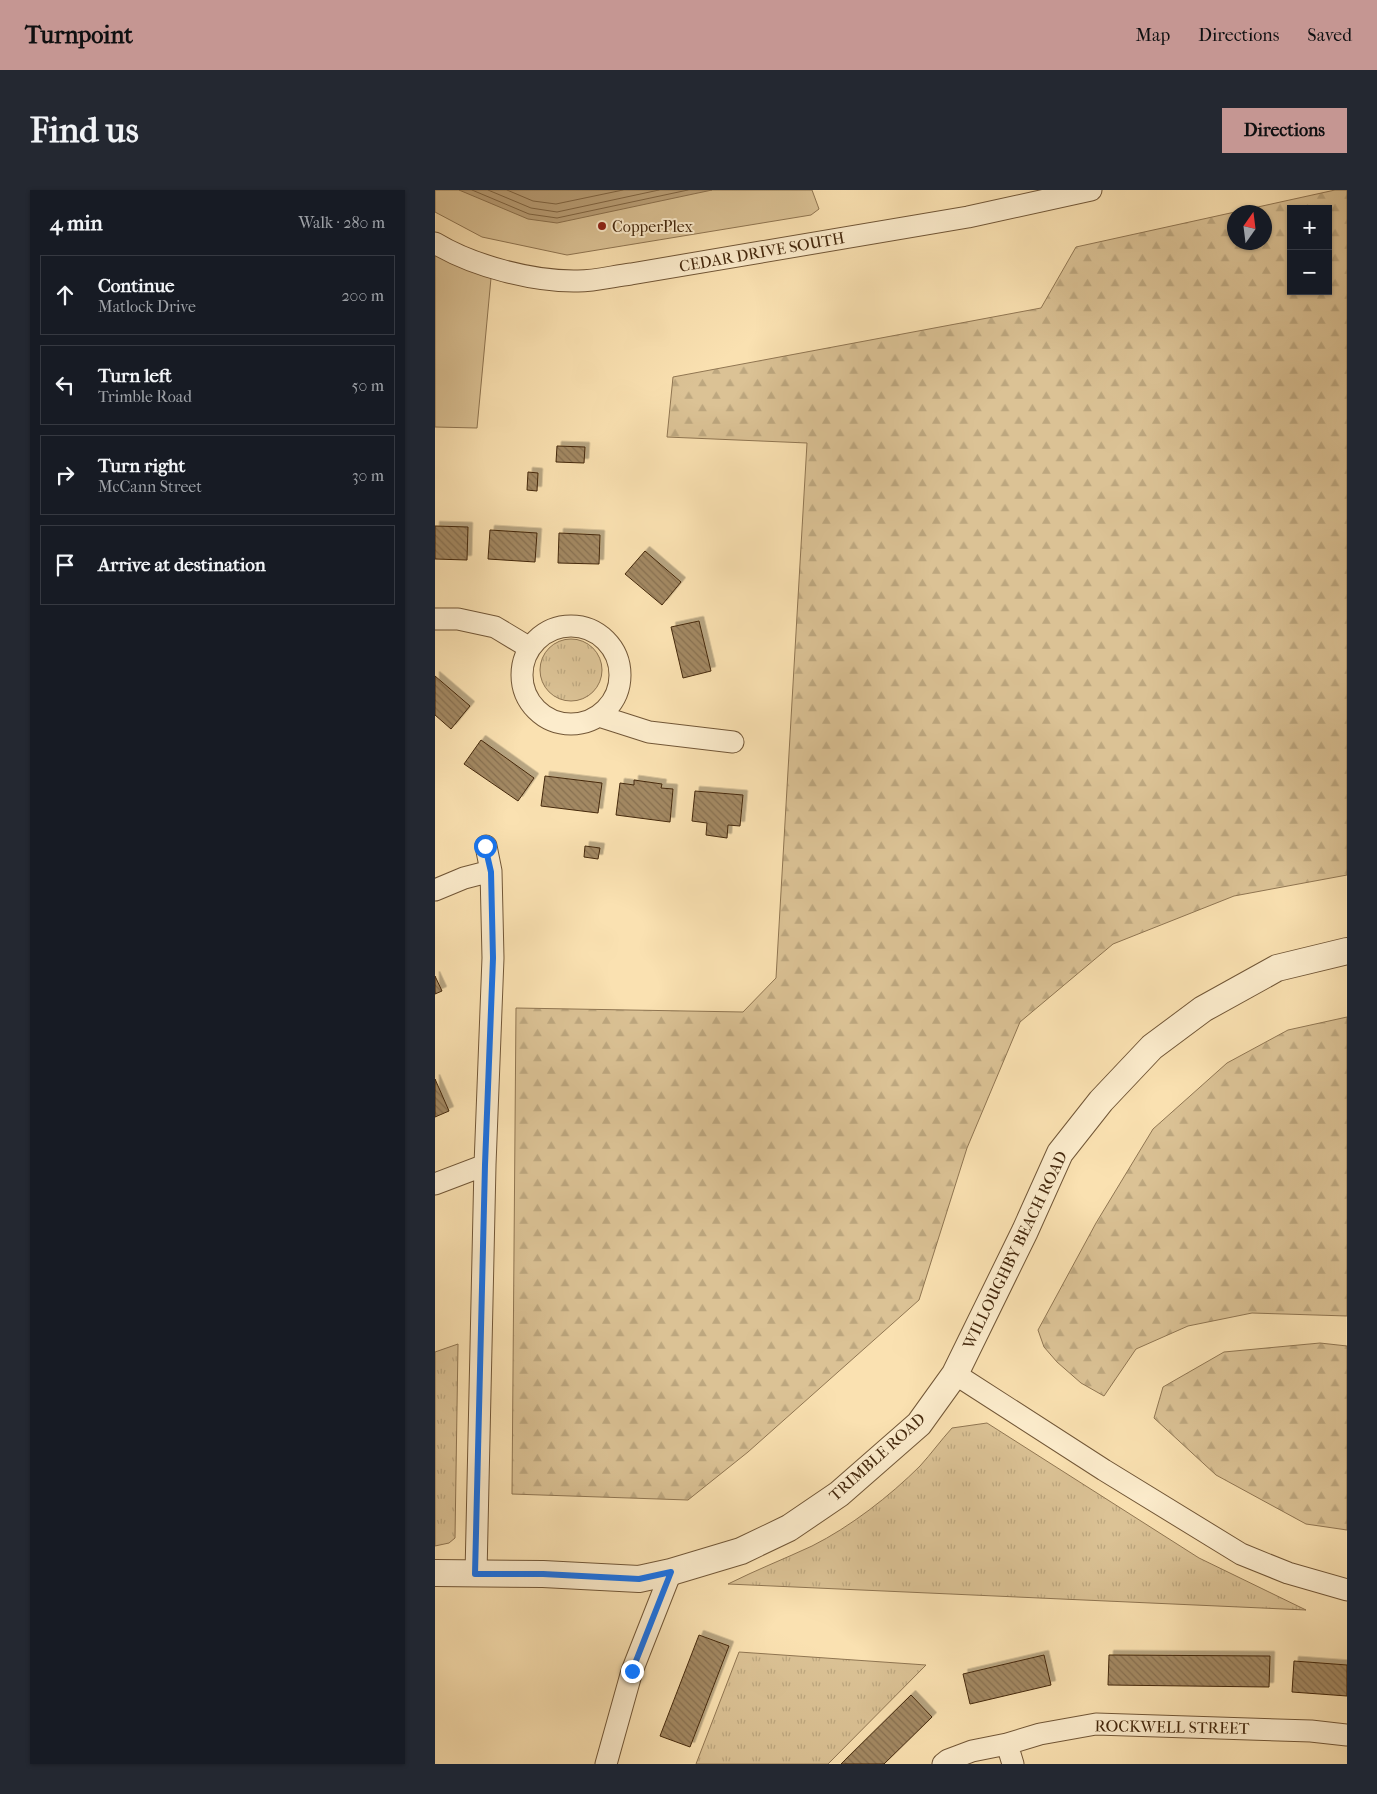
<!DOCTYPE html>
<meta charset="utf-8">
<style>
:root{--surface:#171b24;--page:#242831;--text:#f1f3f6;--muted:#9ea1a6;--line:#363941;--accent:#c59692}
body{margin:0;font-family:"IM FELL French Canon",serif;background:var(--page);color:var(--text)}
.controls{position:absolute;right:15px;top:15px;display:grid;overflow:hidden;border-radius:0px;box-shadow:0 1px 4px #0004}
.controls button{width:45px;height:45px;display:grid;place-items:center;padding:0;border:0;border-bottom:1px solid var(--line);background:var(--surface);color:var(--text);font:25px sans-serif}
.compass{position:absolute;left:792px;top:15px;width:45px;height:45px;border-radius:50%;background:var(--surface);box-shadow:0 1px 4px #0004;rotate:14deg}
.stop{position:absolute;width:15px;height:15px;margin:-11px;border:4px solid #1a73e8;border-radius:50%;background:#fff}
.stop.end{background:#1a73e8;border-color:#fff;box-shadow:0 1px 5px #0008}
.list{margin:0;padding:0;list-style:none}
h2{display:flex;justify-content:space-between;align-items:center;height:65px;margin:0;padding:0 20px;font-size:21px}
h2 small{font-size:16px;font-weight:400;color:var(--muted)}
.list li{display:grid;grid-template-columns:32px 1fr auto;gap:15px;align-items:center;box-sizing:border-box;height:80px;margin:0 10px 10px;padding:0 10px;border:1px solid var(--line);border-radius:0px}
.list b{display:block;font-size:19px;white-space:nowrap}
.list p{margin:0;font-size:16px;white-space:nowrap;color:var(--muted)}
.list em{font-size:16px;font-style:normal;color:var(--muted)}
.icon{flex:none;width:28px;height:28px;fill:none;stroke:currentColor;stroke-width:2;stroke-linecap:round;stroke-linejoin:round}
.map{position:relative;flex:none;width:912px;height:1574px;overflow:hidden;border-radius:0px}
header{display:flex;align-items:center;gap:30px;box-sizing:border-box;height:70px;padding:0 25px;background:var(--accent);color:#111}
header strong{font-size:24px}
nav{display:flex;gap:28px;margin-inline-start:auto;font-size:18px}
.intro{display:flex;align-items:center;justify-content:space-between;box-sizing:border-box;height:120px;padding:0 30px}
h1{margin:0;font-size:35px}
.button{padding:12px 22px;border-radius:0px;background:var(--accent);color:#111;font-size:18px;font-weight:700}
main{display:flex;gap:30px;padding:0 30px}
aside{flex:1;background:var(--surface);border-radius:0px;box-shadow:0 1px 4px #0004}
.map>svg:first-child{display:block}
</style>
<header>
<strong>Turnpoint</strong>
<nav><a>Map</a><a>Directions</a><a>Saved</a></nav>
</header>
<div class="intro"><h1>Find us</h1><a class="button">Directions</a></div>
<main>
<aside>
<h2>4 min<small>Walk · 280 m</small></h2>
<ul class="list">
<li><svg class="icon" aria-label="ahead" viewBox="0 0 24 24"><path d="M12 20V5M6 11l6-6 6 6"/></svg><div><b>Continue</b><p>Matlock Drive</p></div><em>200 m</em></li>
<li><svg class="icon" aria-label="left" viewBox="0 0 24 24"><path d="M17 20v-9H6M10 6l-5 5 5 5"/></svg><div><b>Turn left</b><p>Trimble Road</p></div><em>50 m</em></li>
<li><svg class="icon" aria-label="right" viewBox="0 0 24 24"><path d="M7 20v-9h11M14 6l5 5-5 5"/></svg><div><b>Turn right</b><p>McCann Street</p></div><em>30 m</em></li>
<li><svg class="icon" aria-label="arrive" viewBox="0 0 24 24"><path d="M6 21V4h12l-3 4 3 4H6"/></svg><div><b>Arrive at destination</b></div></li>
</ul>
</aside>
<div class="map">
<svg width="912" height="1574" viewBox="0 0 912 1574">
<defs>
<pattern id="grass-tufts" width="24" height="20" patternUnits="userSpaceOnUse" patternTransform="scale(1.25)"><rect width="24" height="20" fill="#dbc295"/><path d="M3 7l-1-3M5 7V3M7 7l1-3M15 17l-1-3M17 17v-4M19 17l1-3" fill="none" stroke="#bda77f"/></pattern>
<pattern id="forest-firs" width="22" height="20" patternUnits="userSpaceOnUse" patternTransform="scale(1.25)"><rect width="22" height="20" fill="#dbc295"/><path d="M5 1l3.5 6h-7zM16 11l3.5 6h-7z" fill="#bda77f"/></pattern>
<pattern id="building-back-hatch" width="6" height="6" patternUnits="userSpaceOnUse" patternTransform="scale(1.25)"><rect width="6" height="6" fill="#a38963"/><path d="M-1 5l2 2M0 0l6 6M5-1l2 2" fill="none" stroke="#877050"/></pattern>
<filter id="shadow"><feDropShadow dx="4.5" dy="-4.5" stdDeviation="0" flood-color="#0004"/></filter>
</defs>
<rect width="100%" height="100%" fill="#fae1b1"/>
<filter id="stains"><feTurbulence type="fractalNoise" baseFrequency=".004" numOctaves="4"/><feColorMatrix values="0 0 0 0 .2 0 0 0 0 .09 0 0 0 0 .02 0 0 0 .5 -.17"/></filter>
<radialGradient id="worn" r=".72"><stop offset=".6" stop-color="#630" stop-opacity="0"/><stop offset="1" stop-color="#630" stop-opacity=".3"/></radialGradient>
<path fill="url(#grass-tufts)" stroke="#907652" d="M105 480a31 31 0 1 1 62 0a31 31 0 1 1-62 0Z
M23 1154 20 1348 14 1353 0 1356V1162Z
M552 1233 764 1368 871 1420 293 1394C321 1380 349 1369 377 1356 415 1337 455 1306 485 1276 496 1264 506 1250 517 1238Z
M304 1462 491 1475 393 1574H261Z"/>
<path fill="url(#forest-firs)" stroke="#907652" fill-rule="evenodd" d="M900 0H912V685L799 706 678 754 585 832 532 958 484 1110 313 1262 253 1310 77 1304 81 818 308 822 341 788 372 253 232 247 238 187 606 118 641 57ZM856 19H893V101H856ZM799 22H829V52H799Z
M912 827V1126L817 1123 753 1136 701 1159 669 1206 646 1193 622 1172 609 1157 603 1140 661 1033 718 939 792 873 853 840Z
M885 1153 912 1156V1340L871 1334 781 1285 719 1228 728 1197 789 1162Z"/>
<path fill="#dbc295" stroke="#907652" d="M0 0H377L384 19 376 25 132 65 47 47 0 22Z
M0 64 56 88 42 238 0 237Z"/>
<path fill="#bca27a" stroke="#8c724f" d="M24 0H277L122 33 93 29Z"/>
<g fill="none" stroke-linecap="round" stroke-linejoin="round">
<path stroke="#806644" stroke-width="1" d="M37 0 94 24 122 28 253 0
M53 0 96 18 122 22 224 0
M72 0 98 11 121 14 188 0"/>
</g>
<path fill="url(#building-back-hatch)" stroke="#45290e" filter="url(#shadow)" d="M122 256 150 257 149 273 121 272Z
M93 282 103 283 102 301 92 300Z
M0 336 33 337 32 370 0 369Z
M55 340 102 343 100 372 53 369Z
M124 343 165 345 164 374 123 373Z
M210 361 246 392 227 415 190 384Z
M264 431 276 481 248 488 236 437Z
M0 486 35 516 16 539 0 525Z
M46 550 99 588 83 611 29 574Z
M110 586 167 593 163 623 106 616Z
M199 590 227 594 226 598 238 599 235 632 181 625 185 593 199 595Z
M260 601 308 605 305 636 293 635 292 648 271 645 272 633 257 631Z
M150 656 165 658 163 669 149 667Z
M0 786 7 801 0 804Z
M0 889 14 921 0 927Z
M264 1445 294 1456 255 1557 225 1546Z
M609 1465 616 1495 535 1514 528 1484Z
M674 1465 835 1466 834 1497 673 1495Z
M859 1471 912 1475V1506L857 1502Z
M476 1505 497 1527 449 1574H406Z"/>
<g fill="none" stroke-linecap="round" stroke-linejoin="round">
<g stroke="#725737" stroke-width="23">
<path id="minor" d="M0 53C38 76 99 92 143 91 161 91 179 86 196 84L533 27 656 0
M0 429H23L60 437 95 458
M87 485a49 49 0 1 1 98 0a49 49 0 1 1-98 0Z
M164 526 214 542 298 552
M0 700 29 688 56 681
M0 994 50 975
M520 1184 669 1280 806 1364 853 1383 912 1400
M41 1384 50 975 58 768 56 681 51 656
M572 1554 578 1574
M171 1574 197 1481 236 1382
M508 1574 513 1570 537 1561 572 1554 605 1544 661 1534 876 1541 912 1545"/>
</g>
<g stroke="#725737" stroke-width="28">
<path id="tertiary" d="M0 1383 108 1384 204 1389 236 1382 306 1361 354 1338 404 1304 484 1234 520 1184 590 1041 625 963 666 911 717 857 768 819 842 778 912 761"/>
</g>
<use href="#minor" stroke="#fceccc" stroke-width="21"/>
<use href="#tertiary" stroke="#fceccc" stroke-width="26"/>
</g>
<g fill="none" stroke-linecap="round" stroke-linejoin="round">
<path stroke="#1a73e8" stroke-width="6" d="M50 656 56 682 58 768 50 975 40 1384H108L204 1389 236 1382 197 1481"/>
</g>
<circle fill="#8f2418" stroke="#fceccc" stroke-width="2" cx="167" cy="36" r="5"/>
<g text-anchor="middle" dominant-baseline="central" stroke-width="4" stroke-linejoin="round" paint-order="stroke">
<g font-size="16" fill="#45290e" stroke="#fceccc" text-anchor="start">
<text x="177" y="36">CopperPlex</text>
</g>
<g font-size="16" fill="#45290e" stroke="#fceccc">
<text transform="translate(327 62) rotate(-10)">CEDAR DRIVE SOUTH</text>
<text transform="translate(580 1060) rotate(-64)">WILLOUGHBY BEACH ROAD</text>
<text transform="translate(442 1267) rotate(-42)">TRIMBLE ROAD</text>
<text transform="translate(737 1537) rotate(1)">ROCKWELL STREET</text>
</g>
</g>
<rect width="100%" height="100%" filter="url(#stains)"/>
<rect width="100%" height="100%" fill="url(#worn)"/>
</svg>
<div class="controls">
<button>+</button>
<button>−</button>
</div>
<svg class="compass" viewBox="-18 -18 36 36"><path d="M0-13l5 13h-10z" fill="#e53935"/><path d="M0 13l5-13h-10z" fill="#9ea1a6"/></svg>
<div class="stop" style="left:50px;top:656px"></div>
<div class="stop end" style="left:197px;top:1481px"></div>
</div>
</main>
